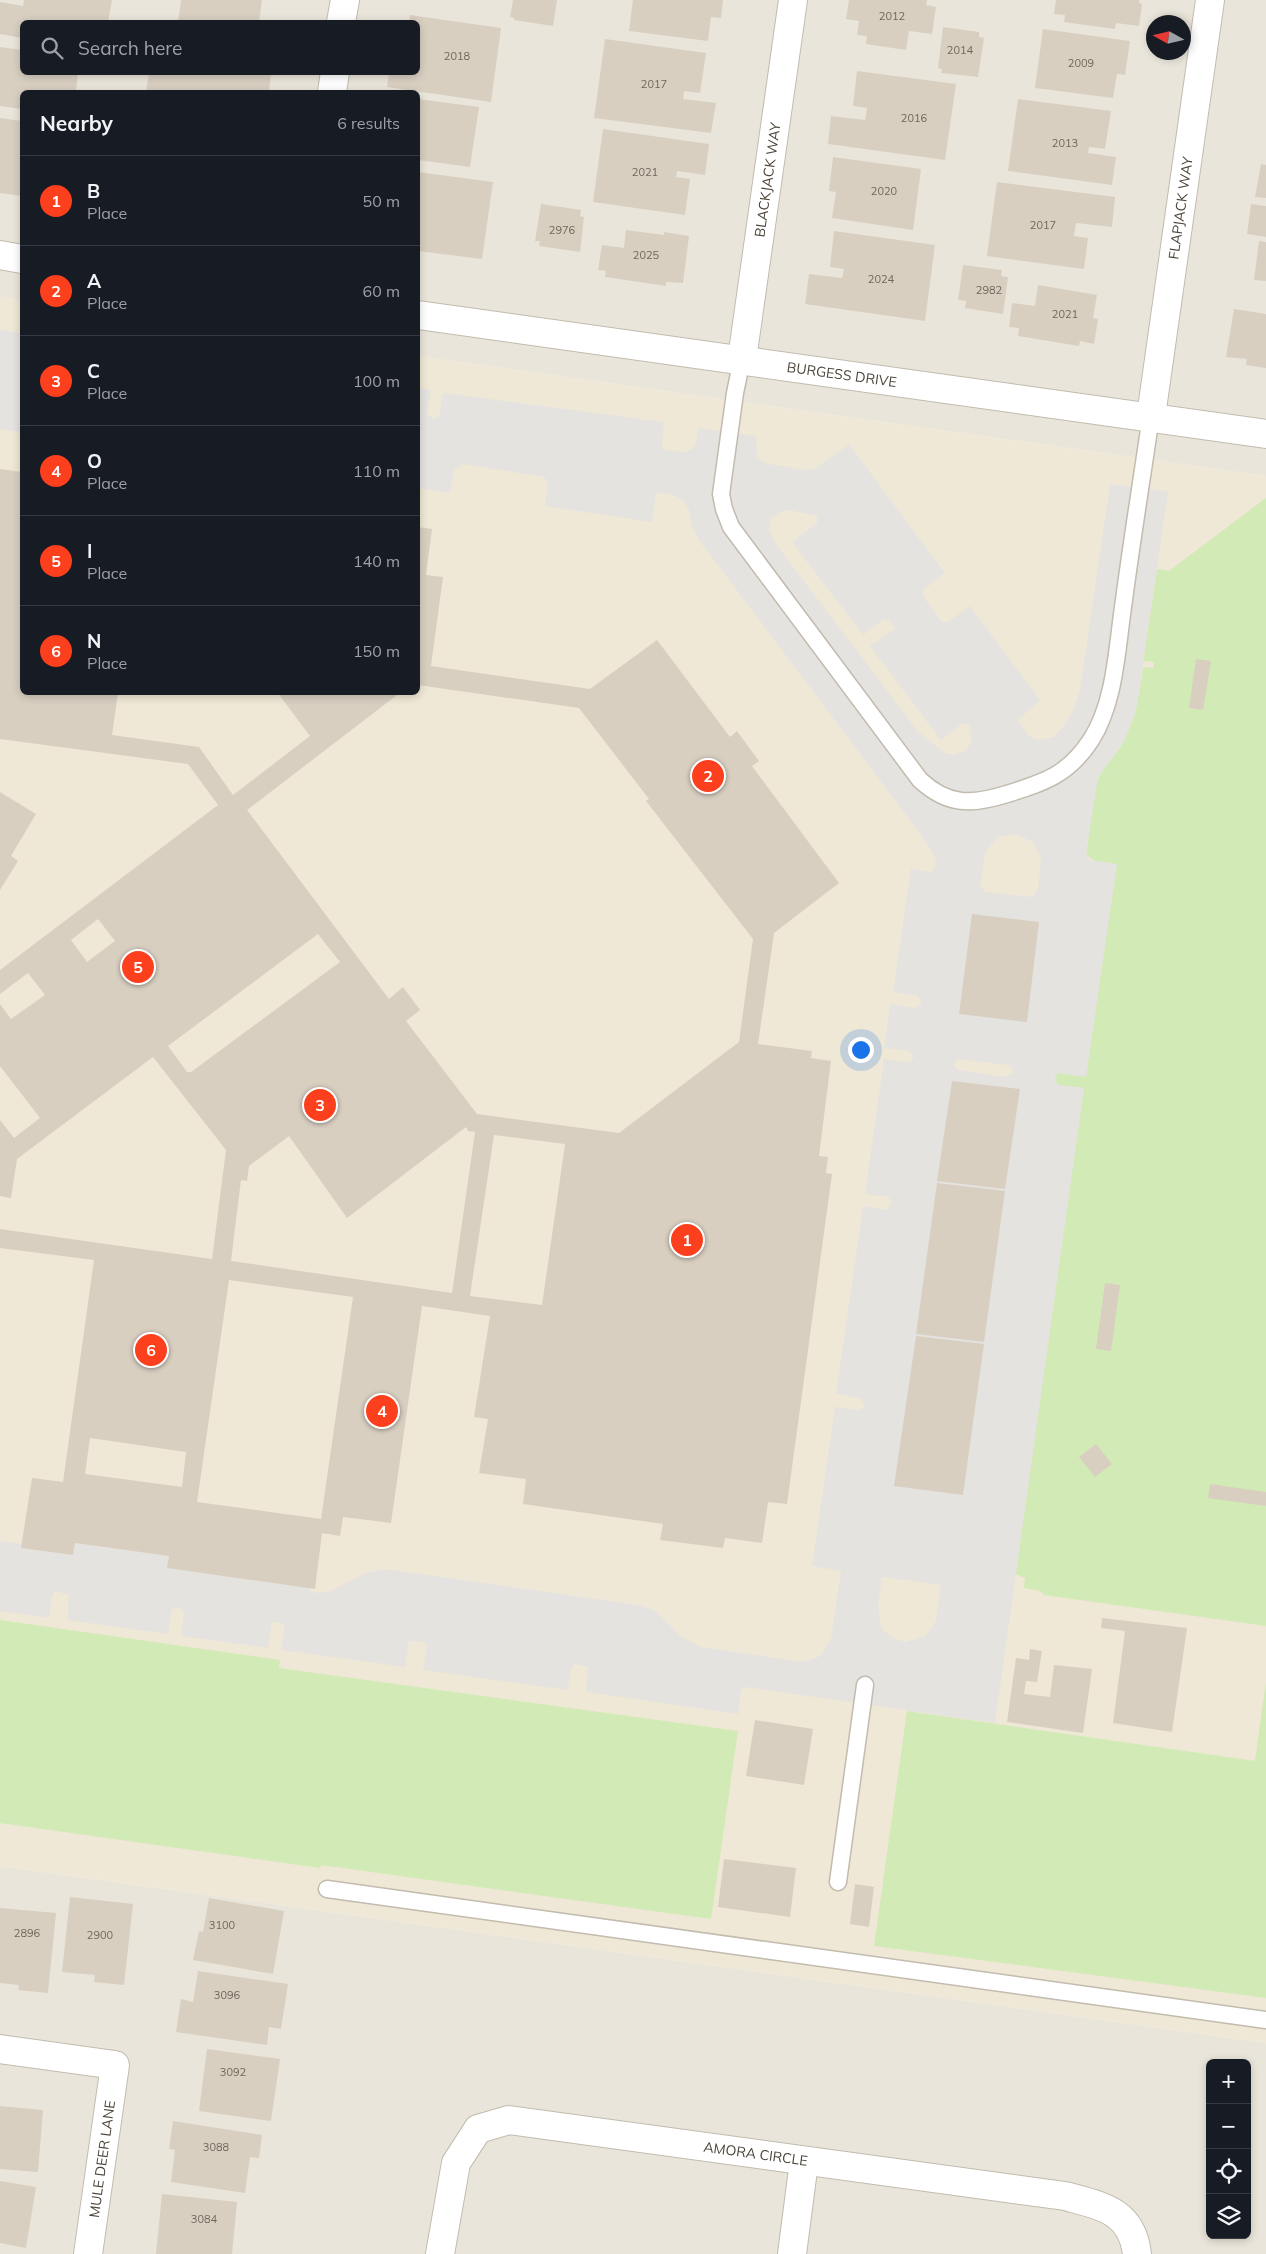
<!DOCTYPE html>
<meta charset="utf-8">
<style>
:root{--surface:#171b24;--page:#20242c;--text:#f1f3f6;--muted:#9ea1a6;--line:#363941;--accent:#fc3f1d}
body{margin:0;font-family:Mulish,sans-serif;background:var(--page);color:var(--text)}
.controls{position:absolute;right:15px;bottom:15px;display:grid;overflow:hidden;border-radius:8px;box-shadow:0 2px 8px #0003}
.controls button{width:45px;height:45px;display:grid;place-items:center;padding:0;border:0;border-bottom:1px solid var(--line);background:var(--surface);color:var(--text);font:25px sans-serif}
.compass{position:absolute;left:1146px;top:15px;width:45px;height:45px;border-radius:50%;background:var(--surface);box-shadow:0 2px 8px #0003;rotate:278deg}
.you{position:absolute;left:860px;top:1049px;width:18px;height:18px;margin:-12px;border:4px solid #fff;border-radius:50%;background:#1a73e8;box-shadow:0 0 0 8px #1a73e833}
.badge{display:grid;place-items:center;width:32px;height:32px;border-radius:50%;background:var(--accent);color:#fff;font-size:16px;font-weight:700}
.pin{position:absolute;translate:-50% -50%;border:2px solid #fff;box-shadow:0 1px 5px #0006}
.list{margin:0;padding:0;list-style:none}
h2{display:flex;justify-content:space-between;align-items:center;height:65px;margin:0;padding:0 20px;font-size:21px}
h2 small{font-size:16px;font-weight:400;color:var(--muted)}
.list li{display:grid;grid-template-columns:32px 1fr auto;gap:15px;align-items:center;box-sizing:border-box;height:90px;padding:0 20px;border-top:1px solid var(--line)}
.list b{display:block;font-size:19px;white-space:nowrap}
.list p{margin:0;font-size:16px;white-space:nowrap;color:var(--muted)}
.list em{font-size:16px;font-style:normal;color:var(--muted)}
.icon{flex:none;width:28px;height:28px;fill:none;stroke:currentColor;stroke-width:2;stroke-linecap:round;stroke-linejoin:round}
.map{position:relative;flex:none;width:1266px;height:2254px;overflow:hidden}
.search{position:absolute;background:var(--surface);box-shadow:0 2px 8px #0003;left:20px;top:20px;width:400px;height:55px;display:flex;align-items:center;gap:12px;box-sizing:border-box;padding:0 18px;border-radius:8px;color:var(--muted);font-size:19px}
.panel{position:absolute;background:var(--surface);box-shadow:0 2px 8px #0003;left:20px;top:90px;width:400px;height:605px;border-radius:8px}
.map>svg:first-child{display:block}
</style>
<div class="map">
<svg width="1266" height="2254" viewBox="0 0 1266 2254">
<rect width="100%" height="100%" fill="#f6f3ec"/>
<path fill="#eae5da" fill-rule="evenodd" d="M0 0H1266V476L418 356V92H22V300L0 297ZM22 22H418V72H22ZM1154 22H1184V52H1154Z
M0 1866 1266 2043V2254H0ZM1210 2063H1247V2235H1210Z"/>
<path fill="#efe8d6" d="M0 297 22 300V692H418V356L1266 476V2043L0 1866Z"/>
<path fill="#d2eab5" d="M1266 498V1626L1044 1595 1040 1591 1024 1588 1025 1578 1015 1574 1083 1088 1058 1085 1054 1077 1058 1073 1086 1076 1116 864 1094 861 1086 854 1096 785C1100 771 1111 761 1119 749 1135 723 1139 696 1143 667L1153 668 1154 662 1143 661 1157 569 1169 571Z
M0 1620 280 1660 279 1668 738 1731 711 1919 321 1865 320 1868 0 1823Z
M1266 1682V1998L874 1946 907 1711 1255 1761Z"/>
<path fill="#e5e3e0" fill-rule="evenodd" d="M0 330 22 333V433L0 429Z
M418 388 431 390 427 413 433 419 439 416 443 393 664 422 662 444 664 450 683 452 692 449 696 444 698 428 756 436 757 456 764 463 804 470 816 468 849 444 945 573 923 590V596L939 618 943 622H948L970 606 1040 700 1018 720 1028 735 1038 740 1054 737 1063 727 1073 711 1080 690 1110 484 1168 492 1136 711 1124 741 1098 777 1086 851 1090 860 1117 864 1086 1077 1058 1073 1054 1079 1058 1085 1084 1088 995 1723 746 1687 741 1690 738 1714 586 1692 588 1667 575 1664 571 1668 568 1690 423 1670 427 1646 424 1642 409 1641 405 1667 281 1650 285 1624 272 1622 268 1648 181 1636 184 1613 180 1608 172 1609 168 1634 67 1620 69 1595 56 1591 52 1596 49 1618 0 1611V1541L22 1544V1548L73 1555 75 1543 169 1556 167 1568 310 1588V1591L316 1593 329 1592 366 1573 385 1569 638 1605 656 1611 683 1638 701 1647 797 1661H807L820 1656 831 1639 841 1571 812 1566 835 1407 860 1410 864 1406 860 1398 836 1394 863 1206 887 1210 892 1202 888 1197 865 1194 884 1059 907 1062 911 1061 914 1056 909 1051 884 1048 890 1004 914 1008 921 1004V1001L917 996 893 992 911 869 931 872 936 866 935 857 921 835 699 540 692 527 689 510 683 500 671 494 656 493 652 522 545 506 548 483 544 477 463 464 454 470 450 493 418 488ZM789 510 817 516V523L792 542 863 635 884 619 890 621 895 629 870 646 941 740 962 724 969 725 972 739 967 750 955 755 945 753 918 732 773 540 769 530 771 519 780 512ZM1015 834 1033 842 1041 857 1038 890 1033 897 985 892 980 885 986 850 999 837ZM957 1059 1008 1065 1012 1068 1013 1073 1006 1077 959 1070 954 1066ZM882 1577 941 1585 936 1621 925 1636 905 1642 893 1638 882 1629 878 1608Z"/>
<path fill="#d8cfc1" fill-rule="evenodd" d="M24 0H112L108 22H22V38L0 34V2L23 6Z
M181 0H262L259 22H178Z
M513 0H557L553 26 514 20V18L510 17Z
M633 0H723L721 18 711 17 708 41 629 31Z
M849 0H927L926 5 936 7 932 34 909 31 906 50 866 44 867 36 857 35 859 21 846 19Z
M1056 0H1139V3L1142 4 1139 26 1116 23 1115 29 1064 22 1065 15 1054 14Z
M410 15 501 28 491 102 387 87 389 72H418L420 55 418 54V22H409Z
M943 27 979 32V37L984 38 978 77 941 73 942 69 938 68Z
M1043 29 1130 41 1125 75 1117 74 1113 98 1035 88Z
M605 39 706 53 700 93 684 91 683 99 716 103 711 133 594 118Z
M0 47 22 50V72H78L76 92H22V109L0 106Z
M857 71 956 84 945 160 828 144 831 116 865 120 867 108 853 106Z
M149 72H271L269 92H146Z
M418 99 479 107 470 167 418 160Z
M1018 99 1111 111 1105 149 1089 147 1088 153 1116 157 1112 185 1008 171Z
M0 118 22 121V196L0 193Z
M603 129 709 144 705 175 677 171 676 177 690 179 685 215 593 202Z
M833 157 921 169 913 230 832 218 836 192 829 191Z
M1261 164 1266 165V198L1255 197Z
M418 172 493 182 482 259 418 251Z
M997 182 1115 197 1112 227 1076 223 1074 236 1088 238 1084 269 987 256Z
M541 204 581 210 580 216 584 217 580 252 539 246 540 241H535Z
M1251 204 1266 206V237L1247 234Z
M626 230 664 235V232L689 236 683 283 666 282V286L605 277 606 271 598 270 602 245 624 248Z
M834 231 935 245 925 321 805 304 809 274 842 278 844 269 830 267Z
M1259 241 1266 242V281L1254 280Z
M963 265 1002 270 1001 276 1008 277 1003 314 965 308 966 301 958 300Z
M1038 285 1097 295 1093 318 1098 319 1094 344 1080 341 1079 346 1018 336 1019 328 1009 327 1012 303 1035 306Z
M1234 309 1266 314V368L1246 365 1247 359 1226 357Z
M0 469 22 472V692H118L112 735 199 747 233 795 310 736 277 692H401L247 810 389 999 403 987 420 1010 406 1021 477 1114 619 1133 739 1042 753 939 646 801 649 799 579 708 418 685V527L432 529 426 575 443 577 431 666 590 689 657 640 730 737 737 731 759 761 752 766 839 883 774 933 758 1044 812 1051 811 1058 831 1061 819 1156 828 1157 826 1173 832 1174 787 1504 768 1502 762 1543 725 1538 723 1548 660 1540 663 1524 523 1504 526 1479 479 1473 488 1419 474 1417 490 1316 422 1306 391 1523 343 1517 340 1536 322 1533 315 1589 167 1568 169 1556 75 1543 73 1555 21 1548 32 1478 63 1482 94 1260 0 1248V1229L212 1259 226 1150 153 1057 17 1159 11 1198 0 1196V1120L14 1138 40 1118 0 1066V1004L11 1019 45 995 28 973 0 994V970L218 805 188 764 0 739ZM98 919 115 941 87 962 71 940ZM318 934 340 962 191 1072H187L168 1046ZM466 1127 468 1131 475 1132 452 1293 231 1261 241 1180 247 1181 249 1166 289 1136 347 1218ZM494 1135 565 1144 542 1305 470 1296ZM229 1280 353 1297 321 1519 197 1502ZM90 1438 186 1452 182 1487 85 1474Z
M1196 659 1211 661 1203 710 1189 708Z
M0 792 36 814 11 856 18 861 0 890Z
M972 914 1039 922 1027 1022 959 1014Z
M952 1081 1020 1089 1005 1189 937 1181Z
M937 1183 1005 1191 984 1342 916 1334Z
M1105 1283 1120 1285 1111 1351 1096 1349Z
M916 1336 984 1344 963 1495 894 1486Z
M1096 1444 1112 1464 1095 1477 1079 1457Z
M1210 1484 1266 1492V1506L1208 1498Z
M1102 1618 1187 1628 1172 1732 1113 1723 1125 1631 1101 1628Z
M1030 1649 1042 1651 1037 1682 1026 1681 1024 1694 1050 1697 1054 1665 1092 1669 1083 1733 1007 1722 1016 1658 1029 1660Z
M755 1720 813 1729 804 1785 746 1776Z
M724 1859 796 1868 790 1917 718 1907Z
M855 1884 874 1887 869 1927 850 1924Z
M70 1897 133 1904 124 1985 94 1982 95 1975 62 1972Z
M209 1898 284 1911 273 1974 193 1960 199 1931 203 1932Z
M0 1908 56 1913 48 1993 18 1990 19 1985 0 1983Z
M198 1971 288 1984 281 2029 269 2027 267 2045 176 2032 181 1999 193 2002Z
M207 2049 280 2059 271 2121 199 2111Z
M0 2106 43 2110 38 2172 0 2169Z
M173 2121 262 2135 259 2158 250 2157 245 2193 171 2182 175 2150 169 2149Z
M0 2181 36 2187 26 2248 0 2243Z
M162 2194 237 2202 232 2254H156Z"/>
<g fill="none" stroke-linecap="round" stroke-linejoin="round">
<g stroke="#c2bbae" stroke-width="19">
<path id="service" d="M742 359 735 393 721 494 724 509 731 527 920 780C948 806 972 805 1007 794 1045 782 1068 775 1091 740 1116 701 1117 645 1124 600 1132 539 1142 478 1151 416
M838 1882 865 1685
M327 1889 1266 2020"/>
</g>
<g stroke="#c2bbae" stroke-width="30">
<g id="minor">
<path d="M341 22 345 0"/>
<path d="M332 92 335 72"/>
<path d="M0 255 22 259"/>
<path id="s1" d="M418 315 1266 434"/>
<path id="s2" d="M742 359 793 0"/>
<path id="s3" d="M1151 416 1210 0"/>
<path d="M0 2049 115 2065 88 2254"/>
<path id="s4" d="M440 2254 456 2163 478 2129 509 2120 1065 2196C1101 2206 1132 2210 1137 2254"/>
<path d="M792 2254 804 2162"/>
</g>
</g>
<use href="#service" stroke="#fff" stroke-width="16"/>
<use href="#minor" stroke="#fff" stroke-width="28"/>
</g>
<g text-anchor="middle" dominant-baseline="central" stroke-width="4.5" stroke-linejoin="round" paint-order="stroke">
<g font-size="11" fill="#6e675b">
<text x="892" y="16">2012</text>
<text x="960" y="50">2014</text>
<text x="457" y="56">2018</text>
<text x="1081" y="63">2009</text>
<text x="654" y="84">2017</text>
<text x="914" y="118">2016</text>
<text x="1065" y="143">2013</text>
<text x="645" y="172">2021</text>
<text x="884" y="191">2020</text>
<text x="1043" y="225">2017</text>
<text x="562" y="230">2976</text>
<text x="646" y="255">2025</text>
<text x="881" y="279">2024</text>
<text x="989" y="290">2982</text>
<text x="1065" y="314">2021</text>
<text x="222" y="1925">3100</text>
<text x="27" y="1933">2896</text>
<text x="100" y="1935">2900</text>
<text x="227" y="1995">3096</text>
<text x="233" y="2072">3092</text>
<text x="216" y="2147">3088</text>
<text x="204" y="2219">3084</text>
</g>
<g font-size="14" fill="#4b4439" stroke="#fff">
<text stroke="none"><textPath href="#s2" startOffset="181">BLACKJACK WAY</textPath></text>
<text stroke="none"><textPath href="#s3" startOffset="210">FLAPJACK WAY</textPath></text>
<text stroke="none"><textPath href="#s1" startOffset="428">BURGESS DRIVE</textPath></text>
<text stroke="none"><textPath href="#s4" startOffset="414">AMORA CIRCLE</textPath></text>
<text transform="translate(102 2159) rotate(-82)">MULE DEER LANE</text>
</g>
</g>
</svg>
<div class="controls">
<button>+</button>
<button>−</button>
<button><svg class="icon" aria-label="locate" viewBox="0 0 24 24"><circle cx="12" cy="12" r="6"/><path d="M12 2v4M12 18v4M2 12h4M18 12h4"/></svg></button>
<button><svg class="icon" aria-label="layers" viewBox="0 0 24 24"><path d="M12 4l9 5-9 5-9-5zM3 14l9 5 9-5"/></svg></button>
</div>
<svg class="compass" viewBox="-18 -18 36 36"><path d="M0-13l5 13h-10z" fill="#e53935"/><path d="M0 13l5-13h-10z" fill="#9ea1a6"/></svg>
<div class="you"></div>
<div class="pin badge" style="left:687px;top:1240px">1</div>
<div class="pin badge" style="left:708px;top:776px">2</div>
<div class="pin badge" style="left:320px;top:1105px">3</div>
<div class="pin badge" style="left:382px;top:1411px">4</div>
<div class="pin badge" style="left:138px;top:967px">5</div>
<div class="pin badge" style="left:151px;top:1350px">6</div>
<div class="search"><svg class="icon" aria-label="search" viewBox="0 0 24 24"><circle cx="10" cy="10" r="6"/><path d="M15 15l6 6"/></svg>Search here</div>
<section class="panel">
<h2>Nearby<small>6 results</small></h2>
<ul class="list">
<li><span class="badge">1</span><div><b>B</b><p>Place</p></div><em>50 m</em></li>
<li><span class="badge">2</span><div><b>A</b><p>Place</p></div><em>60 m</em></li>
<li><span class="badge">3</span><div><b>C</b><p>Place</p></div><em>100 m</em></li>
<li><span class="badge">4</span><div><b>O</b><p>Place</p></div><em>110 m</em></li>
<li><span class="badge">5</span><div><b>I</b><p>Place</p></div><em>140 m</em></li>
<li><span class="badge">6</span><div><b>N</b><p>Place</p></div><em>150 m</em></li>
</ul>
</section>
</div>
